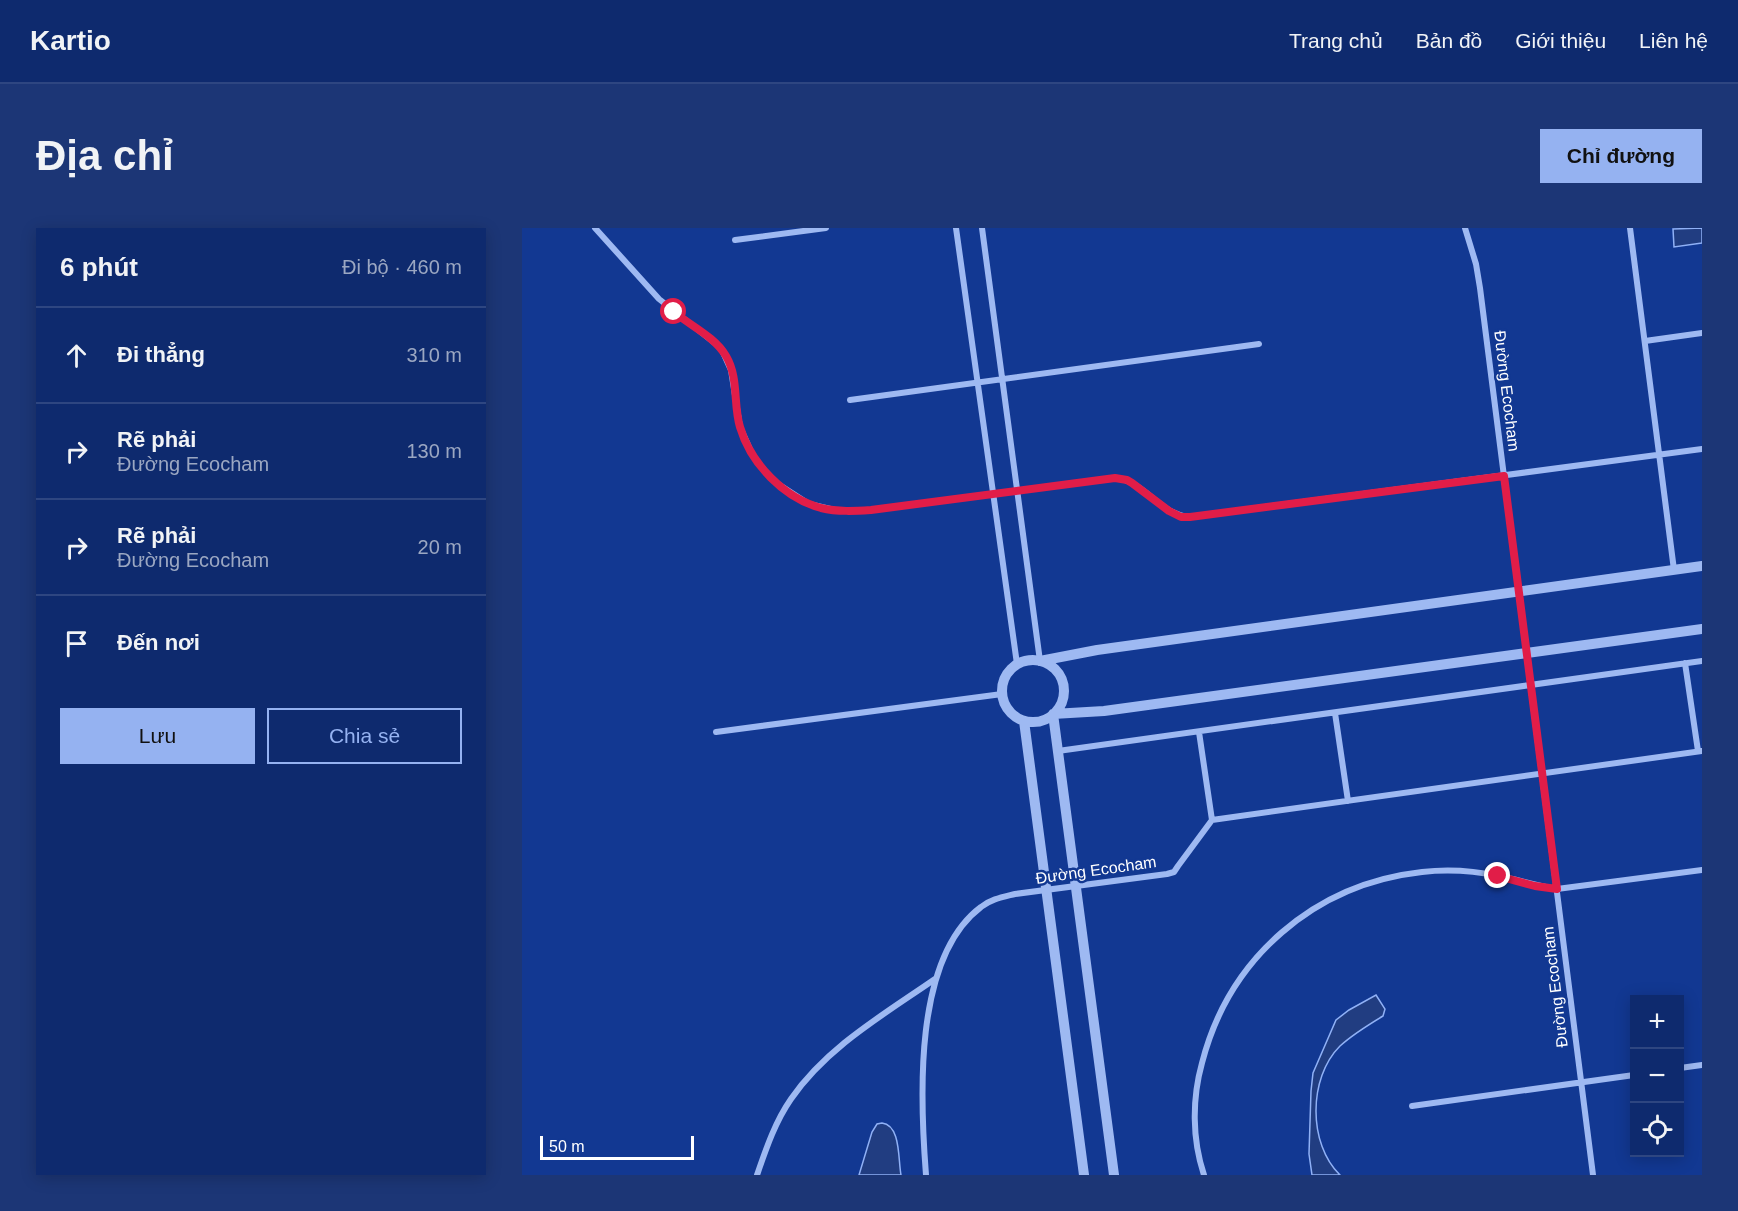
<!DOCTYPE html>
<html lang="vi">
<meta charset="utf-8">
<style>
:root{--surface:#0e2a6e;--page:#1c3676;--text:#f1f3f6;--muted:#9ba7c2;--line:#2e4681;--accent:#95b2f1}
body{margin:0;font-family:Arial,sans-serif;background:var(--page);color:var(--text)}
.controls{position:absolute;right:18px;bottom:18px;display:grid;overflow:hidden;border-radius:0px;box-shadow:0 3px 15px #0003}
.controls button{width:54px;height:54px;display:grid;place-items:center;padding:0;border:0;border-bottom:2px solid var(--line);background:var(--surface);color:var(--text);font:30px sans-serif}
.scale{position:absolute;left:18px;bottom:15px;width:154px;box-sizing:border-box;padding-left:6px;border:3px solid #fff;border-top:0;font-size:16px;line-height:21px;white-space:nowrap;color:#fff;-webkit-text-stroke:4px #123892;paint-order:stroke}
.stop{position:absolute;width:18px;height:18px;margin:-14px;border:4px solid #e11d48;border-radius:50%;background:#fff}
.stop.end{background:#e11d48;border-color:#fff;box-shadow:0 2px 6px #0008}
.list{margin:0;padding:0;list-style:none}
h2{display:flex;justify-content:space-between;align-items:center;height:78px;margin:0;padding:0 24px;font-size:26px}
h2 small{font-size:20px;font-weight:400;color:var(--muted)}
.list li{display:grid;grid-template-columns:39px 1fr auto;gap:18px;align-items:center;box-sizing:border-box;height:96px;padding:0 24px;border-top:2px solid var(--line)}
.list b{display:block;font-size:22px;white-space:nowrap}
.list p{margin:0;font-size:20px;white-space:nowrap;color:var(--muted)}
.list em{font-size:20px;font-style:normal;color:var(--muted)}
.actions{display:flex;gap:12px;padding:18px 24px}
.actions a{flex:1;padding:14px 0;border:2px solid var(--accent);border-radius:0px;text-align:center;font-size:21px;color:var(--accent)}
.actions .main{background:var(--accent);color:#111}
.icon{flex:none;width:33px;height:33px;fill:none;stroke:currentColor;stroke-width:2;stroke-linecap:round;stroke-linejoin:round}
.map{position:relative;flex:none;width:1180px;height:947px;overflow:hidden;border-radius:0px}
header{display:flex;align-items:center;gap:36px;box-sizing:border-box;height:84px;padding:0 30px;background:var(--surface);border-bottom:2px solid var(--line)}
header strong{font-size:28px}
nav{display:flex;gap:33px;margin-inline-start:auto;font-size:21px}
.intro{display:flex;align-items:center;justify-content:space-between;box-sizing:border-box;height:144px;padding:0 36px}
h1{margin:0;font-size:42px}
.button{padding:15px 27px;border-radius:0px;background:var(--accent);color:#111;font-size:21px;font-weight:700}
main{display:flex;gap:36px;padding:0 36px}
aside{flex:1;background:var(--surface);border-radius:0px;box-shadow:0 3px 15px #0003}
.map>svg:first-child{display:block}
</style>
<header>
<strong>Kartio</strong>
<nav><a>Trang chủ</a><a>Bản đồ</a><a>Giới thiệu</a><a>Liên hệ</a></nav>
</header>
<div class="intro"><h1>Địa chỉ</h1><a class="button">Chỉ đường</a></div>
<main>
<aside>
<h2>6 phút<small>Đi bộ · 460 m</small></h2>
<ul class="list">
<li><svg class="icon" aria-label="ahead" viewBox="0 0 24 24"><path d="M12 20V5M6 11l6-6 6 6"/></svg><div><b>Đi thẳng</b></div><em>310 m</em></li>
<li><svg class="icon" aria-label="right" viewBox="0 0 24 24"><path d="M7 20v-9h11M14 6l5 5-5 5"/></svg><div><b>Rẽ phải</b><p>Đường Ecocham</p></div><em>130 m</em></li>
<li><svg class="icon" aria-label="right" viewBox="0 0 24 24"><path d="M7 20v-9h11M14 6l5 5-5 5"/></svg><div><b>Rẽ phải</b><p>Đường Ecocham</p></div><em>20 m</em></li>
<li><svg class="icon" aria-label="arrive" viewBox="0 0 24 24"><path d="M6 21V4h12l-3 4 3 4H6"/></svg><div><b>Đến nơi</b></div></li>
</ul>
<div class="actions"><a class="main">Lưu</a><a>Chia sẻ</a></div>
</aside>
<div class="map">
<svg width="1180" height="947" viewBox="0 0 1180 947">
<rect width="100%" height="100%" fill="#123892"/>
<path fill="#213d81" stroke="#90b1f6" stroke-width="1.5" d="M1180 0V15L1152 19 1151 1Z
M854 767 863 781 861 788C846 797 831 806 818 818 786 850 786 916 818 947H790L787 926 789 863 791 845 814 792 827 782Z
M360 895C379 897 376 932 379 947H337L350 904 355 896Z"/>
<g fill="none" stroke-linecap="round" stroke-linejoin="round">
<path stroke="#9eb9f2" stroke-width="6" d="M73 0 137 71 199 120 209 142 218 199 231 228 243 243 256 256 287 276 317 283 349 282 593 250C622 252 638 287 668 289L1180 221
M434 0 495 436
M460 0 518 433
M943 0 954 36 958 60 1071 947
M1108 0 1152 342
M213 12 304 0
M1123 113 1180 105
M328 172 737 116
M1163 435 1176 523
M813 485 826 573
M194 504 480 466
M677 504 690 592
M536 523 1180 433
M1158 840 1180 837
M890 878 1112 847
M235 947C244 921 253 894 269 871 305 819 361 787 413 751
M404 947C398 871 391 730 459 679 469 671 481 669 493 666L645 646 652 644 656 638 690 592 1180 523
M682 947C670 911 670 871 680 835 707 730 792 656 900 644 925 641 953 643 977 648 997 652 1015 658 1035 661L1180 642"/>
<path stroke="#9eb9f2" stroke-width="10" d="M480 463a31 31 0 1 1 62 0a31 31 0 1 1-62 0Z
M518 433 575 422 1180 338
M502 493 562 947
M592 947 531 486 582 483 1180 401"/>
</g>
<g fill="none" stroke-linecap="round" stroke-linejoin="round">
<path stroke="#e11d48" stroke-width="8" d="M152 84C169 98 193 109 204 128 217 150 211 176 218 199 229 236 262 270 299 280 316 284 333 283 349 282L593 250 605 252 610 255 647 283 659 289H668L982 248 1035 661 1013 658 976 648"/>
</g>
<g text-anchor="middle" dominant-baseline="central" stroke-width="5" stroke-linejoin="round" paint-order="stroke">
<g font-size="16" fill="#fff" stroke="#123892">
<text transform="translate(985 163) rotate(83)">Đường Ecocham</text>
<text transform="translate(574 642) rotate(-8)">Đường Ecocham</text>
<text transform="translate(1033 759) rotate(-97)">Đường Ecocham</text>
</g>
</g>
</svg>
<div class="controls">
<button>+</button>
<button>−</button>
<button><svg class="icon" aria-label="locate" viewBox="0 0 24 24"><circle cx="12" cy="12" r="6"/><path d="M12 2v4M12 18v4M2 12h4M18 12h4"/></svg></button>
</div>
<div class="scale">50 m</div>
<div class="stop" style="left:152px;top:84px"></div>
<div class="stop end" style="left:976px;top:648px"></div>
</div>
</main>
